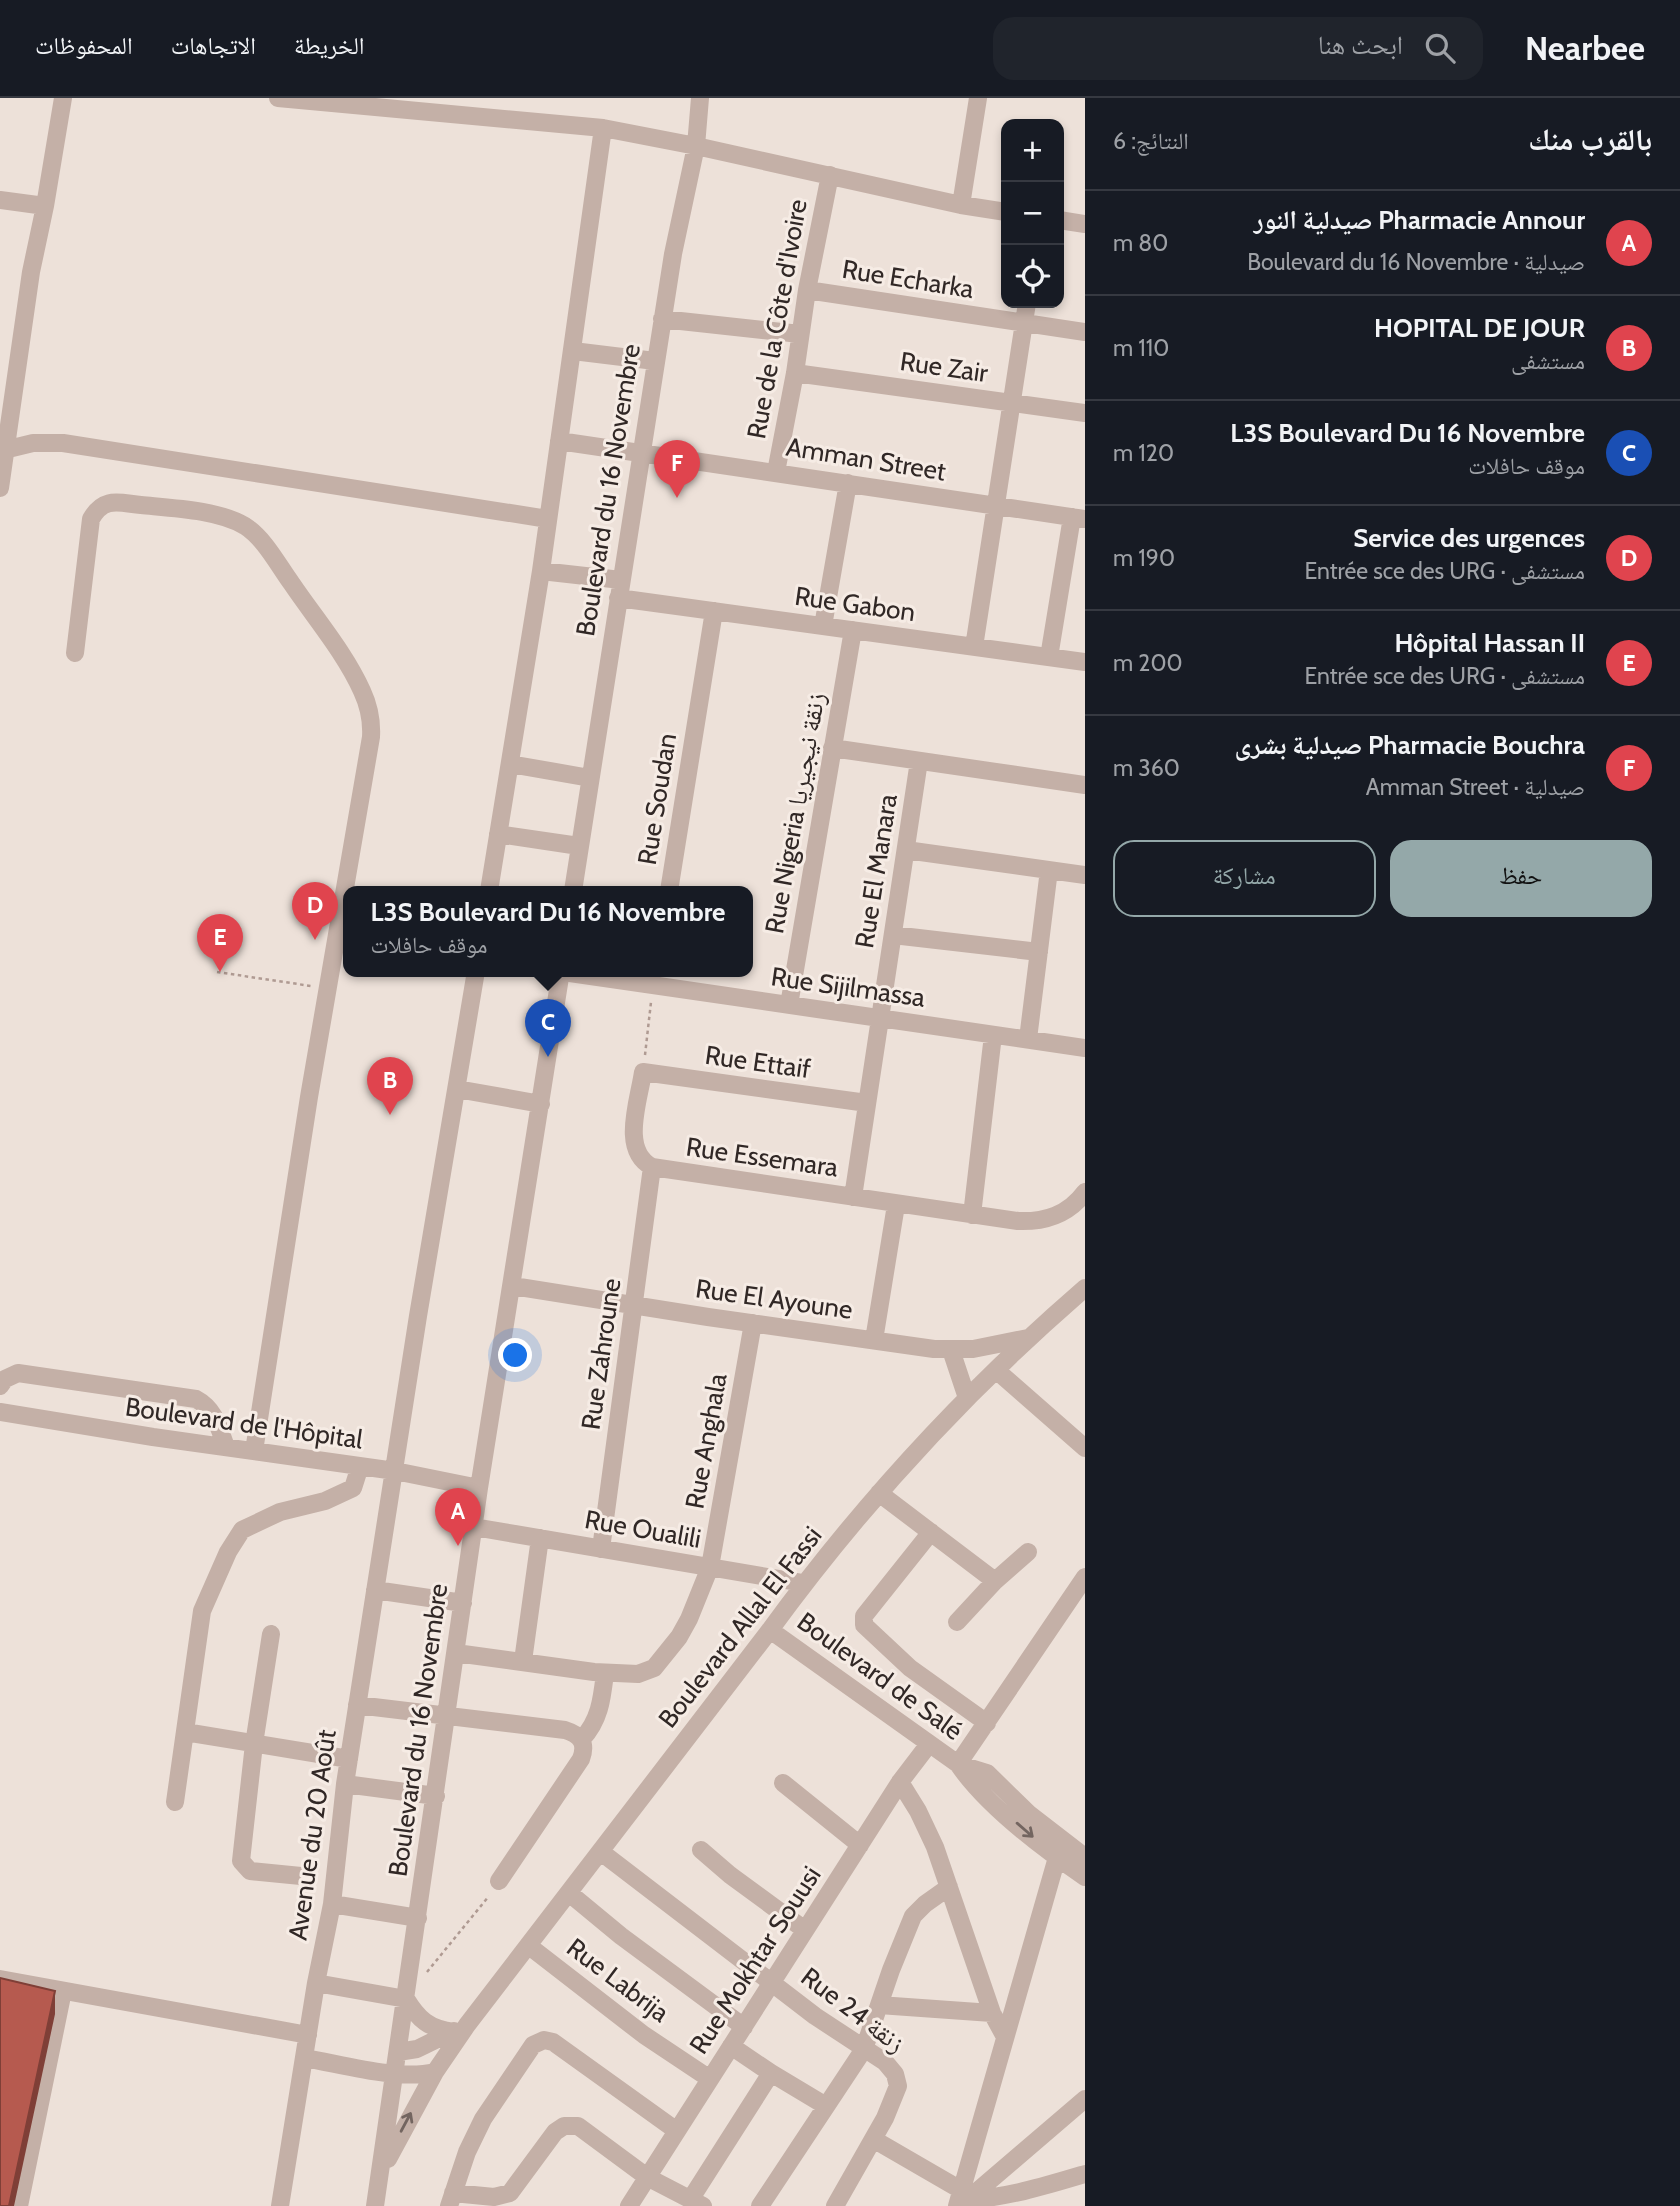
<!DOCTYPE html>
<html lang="ar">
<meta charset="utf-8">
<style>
:root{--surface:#171b24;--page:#20242c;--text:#f1f3f6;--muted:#9ea1a6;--line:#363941;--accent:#94a8a9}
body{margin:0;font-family:Cabin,"Noto Naskh Arabic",sans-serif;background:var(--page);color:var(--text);direction:rtl}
.controls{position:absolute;right:21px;top:21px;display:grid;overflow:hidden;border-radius:14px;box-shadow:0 4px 10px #0003}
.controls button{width:63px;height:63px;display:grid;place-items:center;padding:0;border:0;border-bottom:2px solid var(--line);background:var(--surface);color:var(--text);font:35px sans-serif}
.you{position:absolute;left:516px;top:1258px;width:24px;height:24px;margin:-18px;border:5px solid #fff;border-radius:50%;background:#1a73e8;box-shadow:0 0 0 10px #1a73e833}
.badge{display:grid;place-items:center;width:46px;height:46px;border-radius:50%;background:var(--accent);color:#fff;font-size:23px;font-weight:700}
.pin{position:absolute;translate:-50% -58px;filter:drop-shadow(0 2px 4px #0008)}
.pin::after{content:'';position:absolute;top:37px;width:24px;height:21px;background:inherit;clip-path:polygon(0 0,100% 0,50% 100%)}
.popup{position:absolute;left:343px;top:788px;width:410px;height:91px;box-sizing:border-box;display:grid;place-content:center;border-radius:14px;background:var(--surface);filter:drop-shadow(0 2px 5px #0005);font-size:23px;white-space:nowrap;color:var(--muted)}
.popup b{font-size:26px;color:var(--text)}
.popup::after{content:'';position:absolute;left:50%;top:100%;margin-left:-14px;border:14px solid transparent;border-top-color:var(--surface)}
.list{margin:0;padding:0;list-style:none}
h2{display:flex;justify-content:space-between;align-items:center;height:91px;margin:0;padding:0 28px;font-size:30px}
h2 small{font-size:23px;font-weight:400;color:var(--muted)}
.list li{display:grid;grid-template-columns:46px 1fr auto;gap:21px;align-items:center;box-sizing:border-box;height:105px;padding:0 28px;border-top:2px solid var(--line)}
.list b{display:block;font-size:26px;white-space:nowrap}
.list p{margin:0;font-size:23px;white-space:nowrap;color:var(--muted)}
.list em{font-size:23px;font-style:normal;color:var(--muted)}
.actions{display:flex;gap:14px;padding:21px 28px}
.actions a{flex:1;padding:16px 0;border:2px solid var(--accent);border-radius:21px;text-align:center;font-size:24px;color:var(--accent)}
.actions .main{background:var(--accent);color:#111}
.icon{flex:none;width:38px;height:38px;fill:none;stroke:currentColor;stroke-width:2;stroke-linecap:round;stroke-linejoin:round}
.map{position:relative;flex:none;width:1085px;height:2108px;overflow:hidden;direction:ltr}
header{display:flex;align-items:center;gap:42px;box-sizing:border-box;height:98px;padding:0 35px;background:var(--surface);border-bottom:2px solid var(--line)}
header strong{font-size:33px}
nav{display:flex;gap:38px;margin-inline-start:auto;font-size:24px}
.search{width:490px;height:63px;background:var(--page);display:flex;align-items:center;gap:18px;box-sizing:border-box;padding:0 24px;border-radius:21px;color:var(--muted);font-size:26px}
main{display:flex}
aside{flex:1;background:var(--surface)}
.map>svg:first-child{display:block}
</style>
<header>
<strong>Nearbee</strong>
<div class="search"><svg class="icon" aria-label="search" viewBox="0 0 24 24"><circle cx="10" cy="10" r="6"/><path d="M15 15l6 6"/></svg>ابحث هنا</div>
<nav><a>الخريطة</a><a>الاتجاهات</a><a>المحفوظات</a></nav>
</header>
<main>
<aside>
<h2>بالقرب منك<small>النتائج: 6</small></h2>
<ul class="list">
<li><span class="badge" style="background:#e0444e">A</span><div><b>Pharmacie Annour صيدلية النور</b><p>صيدلية · Boulevard du 16 Novembre</p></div><em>80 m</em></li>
<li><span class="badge" style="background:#e0444e">B</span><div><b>HOPITAL DE JOUR</b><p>مستشفى</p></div><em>110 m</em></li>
<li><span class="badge" style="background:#1a4fb4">C</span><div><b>L3S Boulevard Du 16 Novembre</b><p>موقف حافلات</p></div><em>120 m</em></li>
<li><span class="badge" style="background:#e0444e">D</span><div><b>Service des urgences</b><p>مستشفى · Entrée sce des URG</p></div><em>190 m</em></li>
<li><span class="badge" style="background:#e0444e">E</span><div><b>Hôpital Hassan II</b><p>مستشفى · Entrée sce des URG</p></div><em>200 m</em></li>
<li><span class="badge" style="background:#e0444e">F</span><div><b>Pharmacie Bouchra صيدلية بشرى</b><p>صيدلية · Amman Street</p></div><em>360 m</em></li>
</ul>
<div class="actions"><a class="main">حفظ</a><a>مشاركة</a></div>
</aside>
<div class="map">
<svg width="1085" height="2108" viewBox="0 0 1085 2108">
<rect width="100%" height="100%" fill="#ede1d9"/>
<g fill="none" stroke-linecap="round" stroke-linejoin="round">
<path stroke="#af9a92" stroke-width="2.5" stroke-dasharray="3.5 3.5" stroke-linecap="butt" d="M217 874 311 888
M645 957 651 904
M427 1874 489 1798"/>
<path stroke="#c4b0a7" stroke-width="18" d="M278 0 603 30 696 48 961 107 1006 114
M0 102 45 108
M961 107 978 0
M1059 122 1085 126
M807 192 1085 234
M662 221 800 236
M573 253 655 263
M795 275 1085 315
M559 343 1085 421
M0 353 33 345H63L548 421
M776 374 795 275 807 192 830 77
M0 390 31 174 45 108 63 0
M541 473 621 482
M618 500 1085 564
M823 528 848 385
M974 549 1027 205
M75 555 91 421C104 398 119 405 141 407 172 410 219 412 245 428 265 441 278 467 292 486 315 520 345 555 362 593 369 608 372 622 371 639L309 999 254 1353
M1049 559 1072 419
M832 650 1085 687
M510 666 590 680
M498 736 579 748
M906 752 1085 777
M489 793 541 473 603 30
M573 793 673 156 696 48 700 0
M669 793 714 513
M893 837 1039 854
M556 873 1085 950
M789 907 853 532
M1028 941 1049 772
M457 991 541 1006
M867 1005 643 974C639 1003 620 1052 652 1069L1018 1123C1045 1124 1068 1117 1085 1094
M853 1099 919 663
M972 1117 993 937
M513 1188 708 1219 934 1251H973L1028 1240
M874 1242 896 1107
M951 1252 967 1300
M996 1272 1085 1350
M0 1288 5 1281 18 1275 196 1301C215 1311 219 1330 226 1349
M0 1314 153 1339 395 1373 479 1390
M879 1395 995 1483 957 1524
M474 1429 803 1485
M931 1434 864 1518V1527L910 1570 987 1625
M601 1451 652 1069
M995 1483 1028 1454
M375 1492 463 1505
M770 1532 958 1666 987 1675 1029 1716 1085 1759
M271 1536 254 1646 241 1763 250 1773 301 1778
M456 1555 594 1574 638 1576 654 1570 679 1539 689 1521 710 1469 753 1225
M523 1563 540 1440
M357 1607 565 1632C581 1637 587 1645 581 1661L499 1783
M185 1634 349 1661
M582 1641C600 1622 602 1600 605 1575
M958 1666 1085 1479
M958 1666C986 1707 1044 1751 1085 1779
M900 1684 918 1713 935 1749 992 1915 1005 1939
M783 1685 860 1747
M345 1686 436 1698
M175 1704 202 1513 228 1454 242 1432 280 1414 325 1403 353 1390 360 1368
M701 1752 730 1777 805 1832
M601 1754 815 1918 885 1964 895 1976 898 1988 885 2020 835 2108
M569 1795 621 1838 744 1929
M332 1806 418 1820
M529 1848 644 1937 710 1981
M0 1881 308 1937
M316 1885 406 1901C418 1921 429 1931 454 1934
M879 1907 992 1915
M731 1948 771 1975 826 2008
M398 1954 417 1951 454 1933
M304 1960C341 1966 398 1983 435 1974
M873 2041 961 2092
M388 2061 435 1974 467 1927 770 1532C862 1406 967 1292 1085 1190
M453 2095 494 2099 510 2095 555 2034 564 2028H578L647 2079 703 2108
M690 2102 771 1975
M964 2102C1006 2100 1045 2088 1085 2076
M19 2108 63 1893
M280 2108 316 1885 332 1806 345 1686 418 1218 476 873
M375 2108 479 1390 561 873
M449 2108 467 2054 483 2021 533 1947 544 1942 553 1944 677 2033
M629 2108 900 1684 929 1646
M760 2108 864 1951 891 1872 913 1818 925 1806 949 1789
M957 2108 1062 1742
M960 2108 1085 2001"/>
</g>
<path fill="#7f3f37" d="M55 1893V1916L14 2108H9Z"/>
<path fill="#b65a4f" stroke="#7f3f37" stroke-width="2" d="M0 1880 55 1893 9 2108H0Z"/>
<defs><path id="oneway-shaft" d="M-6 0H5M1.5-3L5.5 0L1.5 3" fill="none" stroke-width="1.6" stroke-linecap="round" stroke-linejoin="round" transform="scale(1.75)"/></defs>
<g stroke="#736560">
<use href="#oneway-shaft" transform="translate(1025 1732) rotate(41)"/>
<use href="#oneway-shaft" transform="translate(406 2024) rotate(-62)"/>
</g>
<g text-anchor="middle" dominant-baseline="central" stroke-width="6" stroke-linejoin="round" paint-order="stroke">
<g font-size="26" fill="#312826" stroke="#f6ece5">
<text transform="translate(908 181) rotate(9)">Rue Echarka</text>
<text transform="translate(777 221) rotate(-80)">Rue de la Côte d'Ivoire</text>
<text transform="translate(944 269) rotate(8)">Rue Zair</text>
<text transform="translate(866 361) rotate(9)">Amman Street</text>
<text transform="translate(608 392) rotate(-81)">Boulevard du 16 Novembre</text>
<text transform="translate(855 506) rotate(8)">Rue Gabon</text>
<text transform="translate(657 701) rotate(-81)">Rue Soudan</text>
<text transform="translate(795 715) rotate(-80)">Rue Nigeria زنقة نيجيريا</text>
<text transform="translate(876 773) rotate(-81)">Rue El Manara</text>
<text transform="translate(848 889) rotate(8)">Rue Sijilmassa</text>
<text transform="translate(758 964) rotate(8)">Rue Ettaif</text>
<text transform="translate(762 1059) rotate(8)">Rue Essemara</text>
<text transform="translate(774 1201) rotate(8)">Rue El Ayoune</text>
<text transform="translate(601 1256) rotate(-82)">Rue Zahroune</text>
<text transform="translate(244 1325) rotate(8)">Boulevard de l'Hôpital</text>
<text transform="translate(706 1343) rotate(-80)">Rue Anghala</text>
<text transform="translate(643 1431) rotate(10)">Rue Oualili</text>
<text transform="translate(740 1529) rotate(-52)">Boulevard Allal El Fassi</text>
<text transform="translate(880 1578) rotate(36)">Boulevard de Salé</text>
<text transform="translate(418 1632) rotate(-82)">Boulevard du 16 Novembre</text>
<text transform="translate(312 1737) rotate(-82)">Avenue du 20 Août</text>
<text transform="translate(755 1862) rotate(-57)">Rue Mokhtar Souusi</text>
<text transform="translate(618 1882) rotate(37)">Rue Labrija</text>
<text transform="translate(853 1912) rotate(37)">Rue 24 زنقة</text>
</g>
</g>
</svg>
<div class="controls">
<button>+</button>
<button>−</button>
<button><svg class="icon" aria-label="locate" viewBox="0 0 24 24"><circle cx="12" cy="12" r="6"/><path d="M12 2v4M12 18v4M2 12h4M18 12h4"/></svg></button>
</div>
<div class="you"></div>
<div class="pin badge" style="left:458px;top:1448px;background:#e0444e">A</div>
<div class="pin badge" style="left:390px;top:1017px;background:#e0444e">B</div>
<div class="pin badge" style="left:548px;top:959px;background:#1a4fb4">C</div>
<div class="popup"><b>L3S Boulevard Du 16 Novembre</b>موقف حافلات</div>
<div class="pin badge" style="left:315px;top:842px;background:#e0444e">D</div>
<div class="pin badge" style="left:220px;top:874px;background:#e0444e">E</div>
<div class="pin badge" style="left:677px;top:400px;background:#e0444e">F</div>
</div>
</main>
